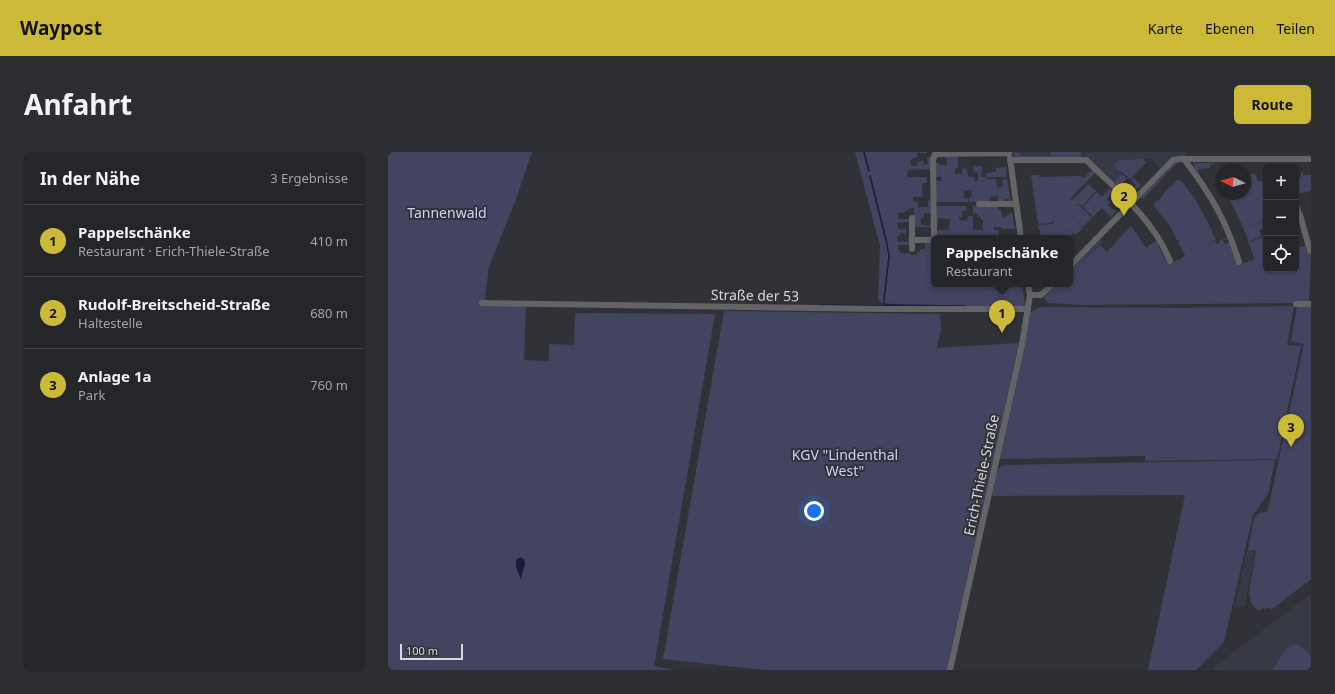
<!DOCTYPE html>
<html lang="de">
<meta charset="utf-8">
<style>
:root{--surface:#252629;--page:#2d2e31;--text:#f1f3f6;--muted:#a3a5a8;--line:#424346;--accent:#cdb938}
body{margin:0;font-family:"Noto Sans",sans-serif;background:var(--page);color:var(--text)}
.controls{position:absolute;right:12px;top:12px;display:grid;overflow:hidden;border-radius:6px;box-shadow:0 1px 3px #0004}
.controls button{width:36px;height:36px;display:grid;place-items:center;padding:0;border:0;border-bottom:1px solid var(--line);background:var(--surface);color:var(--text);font:20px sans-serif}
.compass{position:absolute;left:827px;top:12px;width:36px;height:36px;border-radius:50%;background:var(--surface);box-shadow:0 1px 3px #0004;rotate:276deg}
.scale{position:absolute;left:12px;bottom:10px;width:63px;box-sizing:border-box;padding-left:4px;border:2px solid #d7d8db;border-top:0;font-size:11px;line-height:14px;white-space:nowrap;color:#d7d8db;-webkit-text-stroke:3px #313237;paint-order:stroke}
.you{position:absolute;left:426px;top:359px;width:14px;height:14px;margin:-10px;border:3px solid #fff;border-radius:50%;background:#1a73e8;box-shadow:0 0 0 6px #1a73e833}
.badge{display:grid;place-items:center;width:26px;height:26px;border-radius:50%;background:var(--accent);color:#111;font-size:13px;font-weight:700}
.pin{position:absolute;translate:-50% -33px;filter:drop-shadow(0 1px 2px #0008)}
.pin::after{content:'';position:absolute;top:21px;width:14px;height:12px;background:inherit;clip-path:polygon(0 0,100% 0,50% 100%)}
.popup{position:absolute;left:543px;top:83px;width:142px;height:52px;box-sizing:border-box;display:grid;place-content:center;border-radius:6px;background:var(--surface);filter:drop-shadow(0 1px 3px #0005);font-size:13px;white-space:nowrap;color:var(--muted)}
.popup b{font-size:15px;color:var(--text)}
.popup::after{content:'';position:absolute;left:50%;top:100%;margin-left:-8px;border:8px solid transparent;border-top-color:var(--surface)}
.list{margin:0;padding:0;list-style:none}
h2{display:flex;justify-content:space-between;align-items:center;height:52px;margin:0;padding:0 16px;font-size:17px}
h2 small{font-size:13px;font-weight:400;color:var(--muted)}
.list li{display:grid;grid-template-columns:26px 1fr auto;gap:12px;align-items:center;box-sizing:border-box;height:72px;padding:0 16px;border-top:1px solid var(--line)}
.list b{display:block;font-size:15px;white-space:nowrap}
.list p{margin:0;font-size:13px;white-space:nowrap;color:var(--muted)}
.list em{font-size:13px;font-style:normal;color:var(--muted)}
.icon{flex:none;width:22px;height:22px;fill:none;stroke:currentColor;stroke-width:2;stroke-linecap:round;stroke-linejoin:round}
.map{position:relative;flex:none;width:923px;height:518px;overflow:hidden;border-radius:6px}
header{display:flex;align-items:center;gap:24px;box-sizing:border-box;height:56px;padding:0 20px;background:var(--accent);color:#111}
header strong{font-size:19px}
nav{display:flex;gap:22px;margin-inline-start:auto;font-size:14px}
.intro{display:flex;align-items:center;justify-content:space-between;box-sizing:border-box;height:96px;padding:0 24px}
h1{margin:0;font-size:28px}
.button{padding:10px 18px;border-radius:6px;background:var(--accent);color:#111;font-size:14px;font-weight:700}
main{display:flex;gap:24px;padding:0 24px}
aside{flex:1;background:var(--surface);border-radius:6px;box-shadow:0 1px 3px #0004}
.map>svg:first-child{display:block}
</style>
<header>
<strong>Waypost</strong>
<nav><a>Karte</a><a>Ebenen</a><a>Teilen</a></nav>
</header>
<div class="intro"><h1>Anfahrt</h1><a class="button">Route</a></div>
<main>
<aside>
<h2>In der Nähe<small>3 Ergebnisse</small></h2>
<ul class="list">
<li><span class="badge">1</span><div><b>Pappelschänke</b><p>Restaurant · Erich-Thiele-Straße</p></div><em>410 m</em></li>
<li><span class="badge">2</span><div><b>Rudolf-Breitscheid-Straße</b><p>Haltestelle</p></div><em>680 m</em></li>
<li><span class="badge">3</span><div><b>Anlage 1a</b><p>Park</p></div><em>760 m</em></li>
</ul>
</aside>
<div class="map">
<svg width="923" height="518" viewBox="0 0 923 518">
<rect width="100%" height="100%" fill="#313237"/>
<path fill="#373944" d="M628 0H663V4H632Z
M698 0H798V6L790 4 786 6 779 10 773 17 764 7 731 8 726 13 734 22 726 31 696 4Z
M859 398 867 400 857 454 851 455 847 454Z
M923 442V518H824L830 512Z"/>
<path fill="#434560" d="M0 0H144L128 47 101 115 96 153H138L136 208 161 209V192L186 193 187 161 327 162 266 514 286 518H0Z
M467 0H539V1H529V5L523 7V14H529V10L536 9V13L540 12 539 5H543V17L520 18 519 25H539V31H535L534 33 535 45H525V49L528 50 529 48 530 55H540V48L544 50V55H542V58L544 59V61H536V65H534L533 68V73L542 74V71H544V75H526V56L520 57V59H517V61H510V67H523V69L509 71 511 78 518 77V81H514L509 85 510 90H520L521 84 522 98H521V93H510V98H512V101H523V103H529V100H532V97H537V91H532V89L544 90 545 98 546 99V132H634L637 154 635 155H520V153L493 151 492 148 490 149 492 94Z
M625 0 632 1 633 4H663V0H693V6L628 5 626 3Z
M570 3V15L567 17V22H574V15L579 17 580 25H586L587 30 590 29V21L587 20 585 18V14H594L593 25H598L599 21 608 20V16L618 15 619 25H599L598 27H608L609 36 615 34 614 28 619 27 623 50H621V47H617V49L610 50V44L602 45V50H581V46L584 45 583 38 576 39V46H580V50H548V29H553L554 25H548L547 11H551V13H559V6H556L557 4Z
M755 7 758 11 742 27 732 18 731 19 726 13 731 8Z
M790 10 755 47 753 46 780 18 779 17 787 11Z
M806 11H826V13H822V16L811 17 810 21 806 15 807 14 805 12Z
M704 18 707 21 682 47 684 49 700 32 708 39 694 54 691 52 686 53H691L704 66 695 75 683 63 695 76 687 83 677 73 685 82 681 86H659L653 84 650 73 665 72 667 65 664 71 650 72 643 23H651V25L690 24 691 23 696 26Z
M913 20H915V23H923V39L909 42 908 25H913Z
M734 22 739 27 737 28 733 33 741 41 749 34 743 28 745 26 749 29 748 30 749 31 750 30 753 33 742 44 740 43 726 30Z
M857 22H867L870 29H878V67L858 76 878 68V82L877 83 874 77 871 79 874 84 862 89V90L878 84V117H908V96L917 94 919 102H923L921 151 695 153 660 151 656 146 669 132H682V119L713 88 714 89 688 116 712 93 719 100 743 74 758 96 768 89 779 111C787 109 792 109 797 103L790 90 793 88H789L782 74 766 54 767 50 771 48 781 35 782 36 789 28H793L807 47 815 62 812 64 815 62 822 74 817 77 822 75 828 88 805 98 827 89 829 92 832 91 831 89 840 85V87L835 88 836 92 825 96 842 90 849 112H853L866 108V106L856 77 839 42H857Z
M722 36 726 40 719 47 722 50 720 53 725 58 727 57 729 58 723 65 714 56 705 65 695 55 709 40 714 45Z
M610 53V58H613L614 65 619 64V62L624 61 627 77H615L614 75H606V78H610L611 86H590V83H582V86H549L548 78H561L562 67 550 66 549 74H548V54H578V59H574V65H571V68L578 69 581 64H585V78H594L595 75V68H593V65H590V62H585V54Z
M906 154 899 193 913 194 889 307 757 309V304L611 307 642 160 652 155 789 156Z
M909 154H923V427L883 458V456L874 457 870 459 863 451 861 441 868 399 860 398 866 366 871 361 879 360 881 353 916 192 909 191 903 189Z
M336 159 552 162 553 176 549 196 631 191 559 518H377L275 507Z
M887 308 880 342 865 363 836 490 808 518H760L797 343 603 344 609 318 613 314 619 313Z
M910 492 923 504V518H885L898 496Z"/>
<path fill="#1b1b3f" d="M132 405 136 407C139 414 134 417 134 424L133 427C130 419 127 417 128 408Z"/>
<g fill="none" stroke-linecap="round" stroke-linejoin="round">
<path stroke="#1b1b3f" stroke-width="1.5" d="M476 0 481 19
M433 153 497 154 496 148 501 104 499 92 482 24
M497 153 577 154"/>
<path stroke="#646467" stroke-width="6" d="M622 6 633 86
M798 7V10C823 42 839 71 851 110
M622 8H698C730 39 765 67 782 109
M591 52H628
M908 54 913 66 922 99
M524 66V88H546
M546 86 545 8 547 2 621 1
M524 97V88
M682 114 785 8 792 7H923
M642 143H653L665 132
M94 151 497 157H640
M908 152H923
M562 518 634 192 642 143 640 132"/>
</g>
<g text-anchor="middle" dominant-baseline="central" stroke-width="4" stroke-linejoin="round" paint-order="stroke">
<g font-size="14" fill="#cdd2fc" stroke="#313237">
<text x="59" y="60">Tannenwald</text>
<text x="457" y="302">KGV "Lindenthal<tspan x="457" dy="16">West"</tspan></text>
</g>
<g font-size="14" fill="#d7d8db" stroke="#313237">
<text transform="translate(367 143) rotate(1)">Straße der 53</text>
<text transform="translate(593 323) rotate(-78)">Erich-Thiele-Straße</text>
</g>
</g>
</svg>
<div class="controls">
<button>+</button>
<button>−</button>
<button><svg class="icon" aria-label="locate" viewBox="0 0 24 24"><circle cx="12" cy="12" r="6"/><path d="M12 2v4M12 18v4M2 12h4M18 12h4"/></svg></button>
</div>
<svg class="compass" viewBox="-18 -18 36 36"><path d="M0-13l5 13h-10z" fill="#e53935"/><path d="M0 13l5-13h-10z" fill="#a3a5a8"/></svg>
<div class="scale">100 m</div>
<div class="you"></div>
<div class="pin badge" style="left:614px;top:181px">1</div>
<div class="popup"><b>Pappelschänke</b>Restaurant</div>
<div class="pin badge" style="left:736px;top:64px">2</div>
<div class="pin badge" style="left:903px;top:295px">3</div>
</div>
</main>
